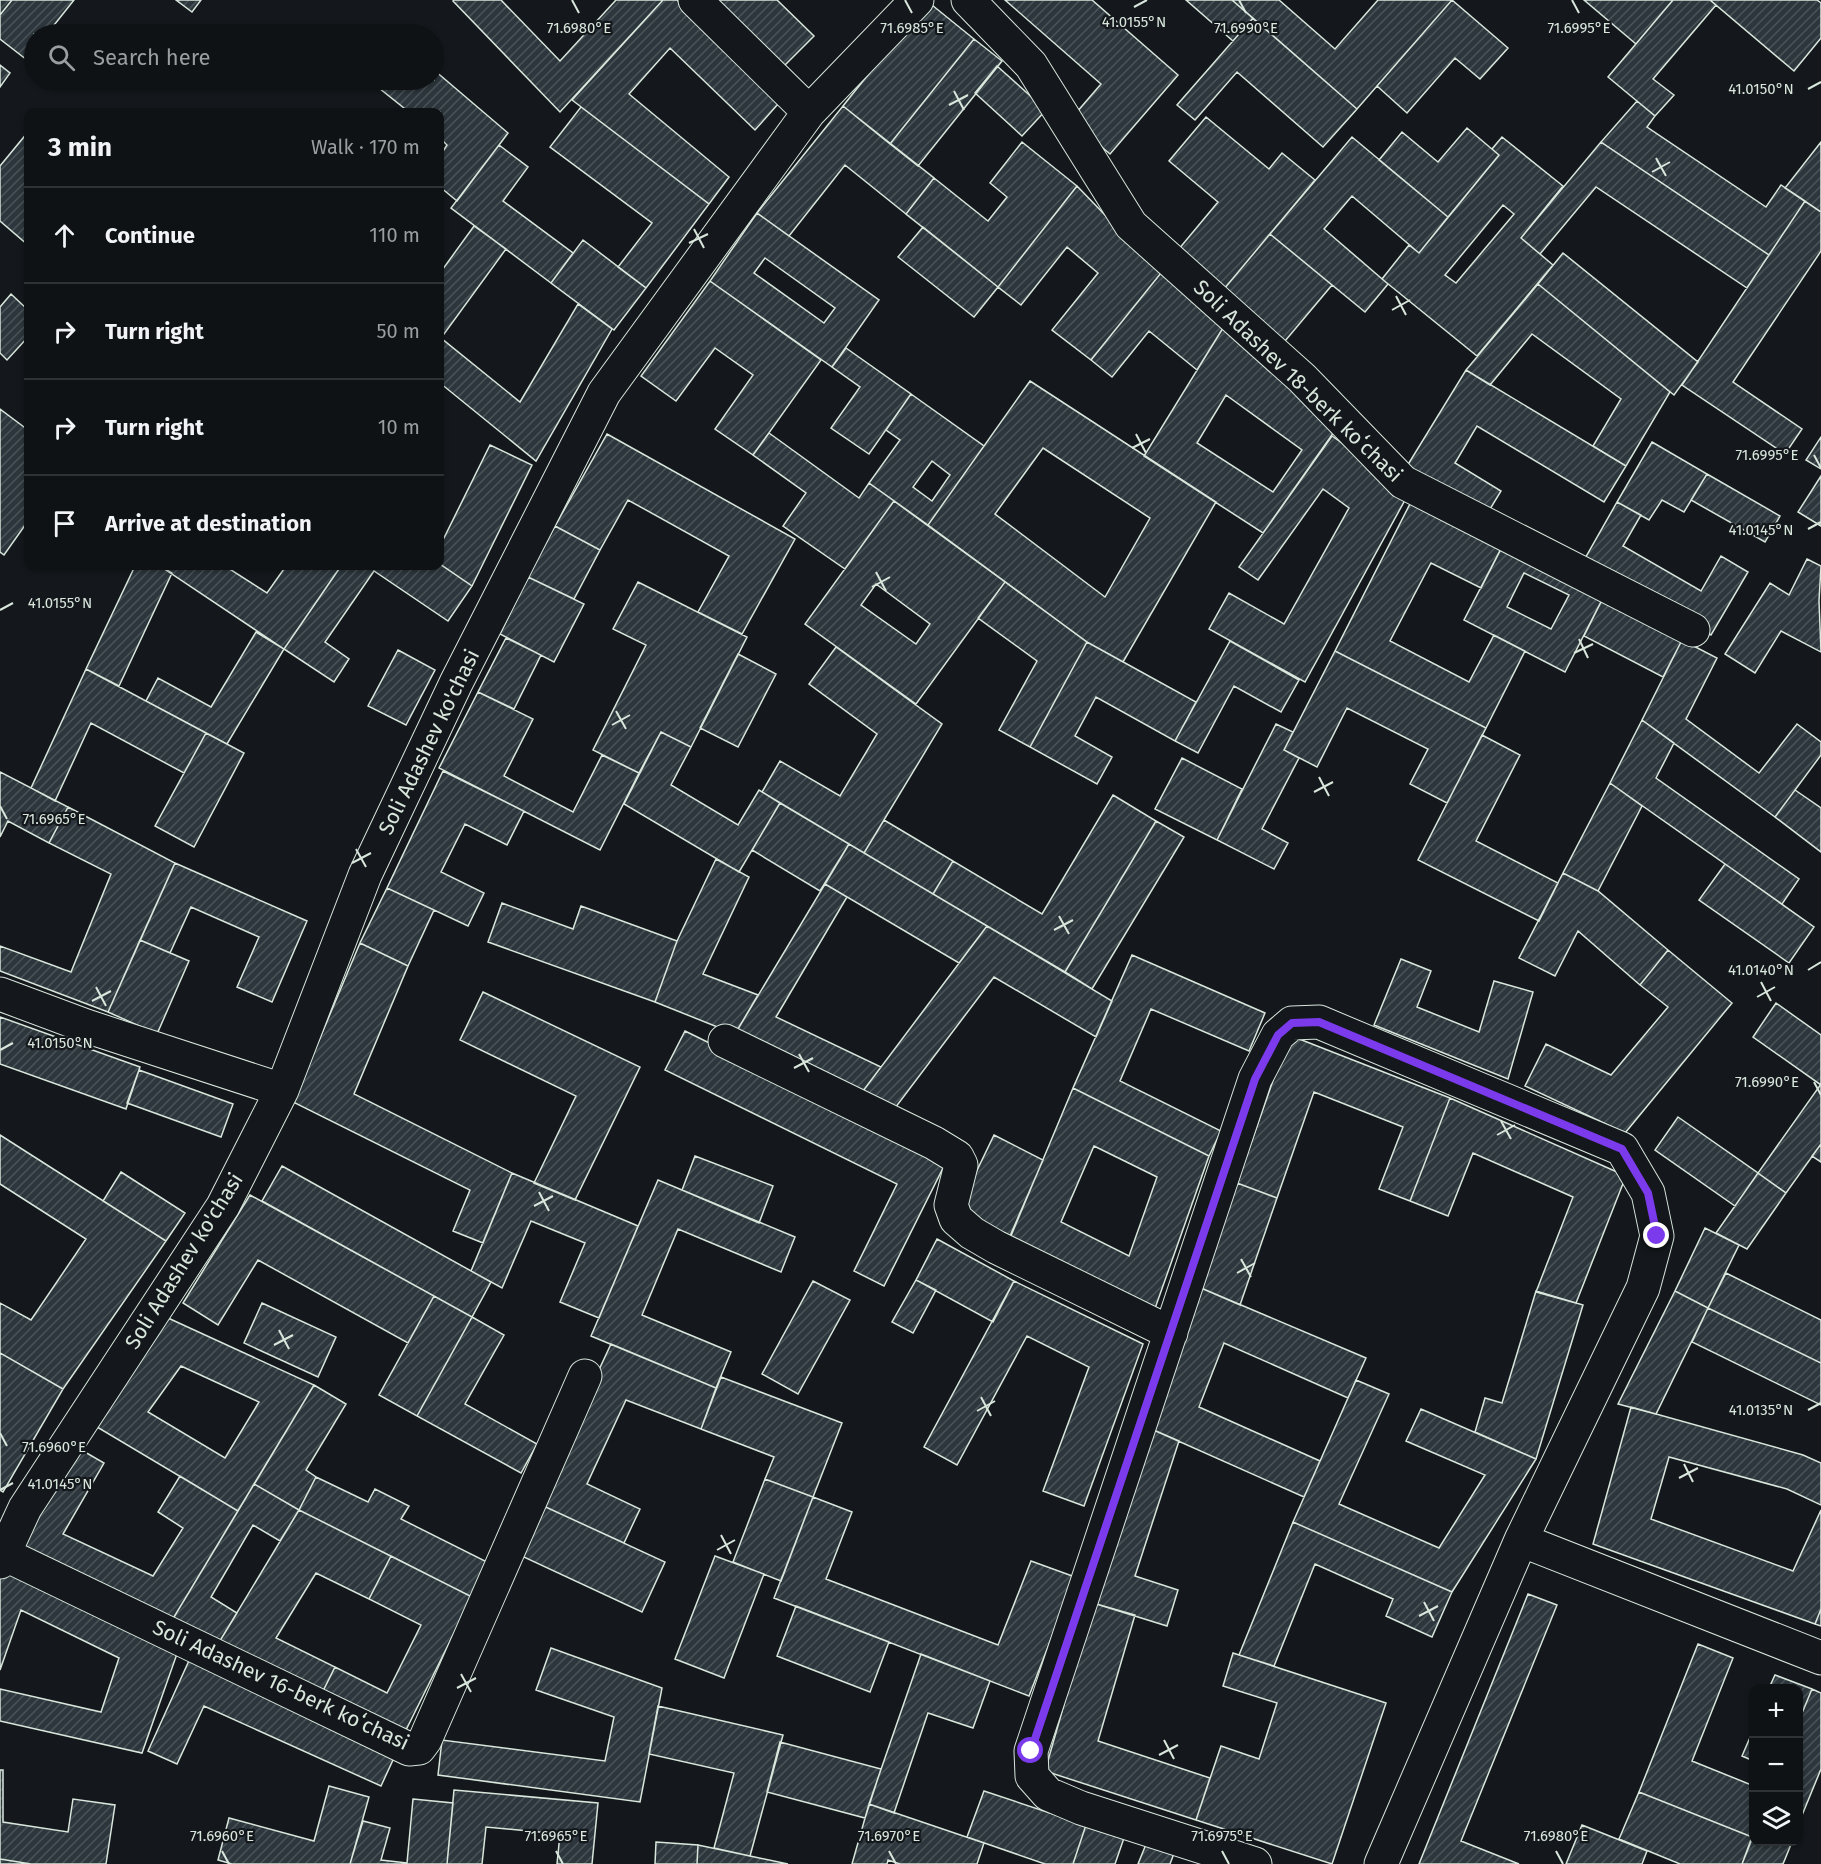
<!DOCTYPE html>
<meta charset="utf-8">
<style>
:root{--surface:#0f1215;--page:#1d2022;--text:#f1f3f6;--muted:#9b9ea0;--line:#2f3234}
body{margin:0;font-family:"Fira Sans",sans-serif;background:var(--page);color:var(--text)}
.controls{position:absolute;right:18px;bottom:18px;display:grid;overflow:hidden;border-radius:12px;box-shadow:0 2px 4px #0004}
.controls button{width:54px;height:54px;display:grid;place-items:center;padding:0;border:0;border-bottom:2px solid var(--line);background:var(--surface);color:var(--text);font:30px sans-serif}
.stop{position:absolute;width:18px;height:18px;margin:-14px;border:4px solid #7c3aed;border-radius:50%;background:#fff}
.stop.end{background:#7c3aed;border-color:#fff;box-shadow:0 2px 6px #0008}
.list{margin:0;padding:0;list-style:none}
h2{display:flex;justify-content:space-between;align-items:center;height:78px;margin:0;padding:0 24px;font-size:26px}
h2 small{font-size:20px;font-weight:400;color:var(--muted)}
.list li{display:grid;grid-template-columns:39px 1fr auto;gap:18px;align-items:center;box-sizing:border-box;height:96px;padding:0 24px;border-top:2px solid var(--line)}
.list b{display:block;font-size:22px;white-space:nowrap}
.list em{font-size:20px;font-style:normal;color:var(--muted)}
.icon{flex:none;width:33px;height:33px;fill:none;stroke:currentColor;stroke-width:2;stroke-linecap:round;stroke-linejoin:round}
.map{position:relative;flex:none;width:1821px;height:1864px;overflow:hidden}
.search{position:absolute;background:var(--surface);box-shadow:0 2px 4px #0004;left:24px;top:24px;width:420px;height:66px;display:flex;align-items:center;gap:15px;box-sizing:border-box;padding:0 21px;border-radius:33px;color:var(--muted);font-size:22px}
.panel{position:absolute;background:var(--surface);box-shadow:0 2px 4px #0004;left:24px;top:108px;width:420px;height:462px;border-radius:12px}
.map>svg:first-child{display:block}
</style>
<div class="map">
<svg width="1821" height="1864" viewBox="0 0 1821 1864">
<defs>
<pattern id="building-hatch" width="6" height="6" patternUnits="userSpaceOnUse" patternTransform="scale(1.5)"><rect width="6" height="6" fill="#2c363c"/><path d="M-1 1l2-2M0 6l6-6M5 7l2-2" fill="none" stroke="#4a5358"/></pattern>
</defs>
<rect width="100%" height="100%" fill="#14181c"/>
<path fill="url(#building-hatch)" stroke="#d8e6dc" stroke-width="1.5" fill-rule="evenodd" d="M0 0H12L0 15Z
M12 0H74L47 34H34V50L27 60 0 39V15Z
M176 0H201L192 12Z
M454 0H501L560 61 616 0H663L560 112 453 1Z
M663 0H677L778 104 755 130 670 48 629 94 729 177 709 204 572 100Z
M711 0H777L814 36 781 69Z
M1005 0H1092L1178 75 1110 154 1070 120 1101 84Z
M1186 0H1232L1253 18 1233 41Z
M1232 0H1279L1335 49 1378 0H1452L1357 109Z
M1452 0 1508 48 1480 79 1455 58 1407 113 1377 86Z
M1584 0H1673L1636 44Z
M1673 0H1710L1716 5 1653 79 1674 95 1655 116 1608 77Z
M1710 0H1817L1821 3V38L1794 71Z
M927 1 974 39 890 144 843 106Z
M1253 18 1357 109 1323 147 1237 72 1195 120 1177 105Z
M384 27 392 34H378Z
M974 39 1002 61 918 166 890 144Z
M0 65 10 73 0 87Z
M997 66 1046 110 1022 136 975 93Z
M434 70 508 133 457 201 440 187V156L447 145 440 138V112H409L369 80H434Z
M1637 101 1655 116 1647 127 1766 207 1781 185 1805 201 1769 255 1601 142Z
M843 106 934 178 906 214 845 165 789 236 757 213Z
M581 107 709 204 646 288 618 267 652 223 550 147Z
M1206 117 1269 169 1282 153 1315 180 1219 295 1173 256 1218 202 1169 161Z
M1467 128 1499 155 1448 217 1379 160 1402 132 1438 162Z
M28 132 27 194 28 245 0 221V166Z
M1352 137 1448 217 1419 253 1352 196 1324 229 1388 284 1365 312 1270 234Z
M1502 137 1563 186 1521 238 1553 265 1477 356 1382 279 1409 245 1419 253 1499 155 1492 149ZM1503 205 1514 214 1456 283 1445 275Z
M1022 142 1077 186 998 287 906 214 934 178 988 221 1007 197 990 183Z
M1601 142 1769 255 1747 288 1596 187 1540 254 1521 238Z
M1821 142V212L1785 188Z
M499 145 528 167 503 201 573 253 551 283 451 208Z
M1077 186 1161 273 1091 360 1052 330 1098 273 1067 247 1021 305 998 287Z
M1805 201 1821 212V251L1733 382 1802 429 1785 454 1682 385Z
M757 213 879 300 832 367 710 281ZM765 258 835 308 824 323 754 273Z
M474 226 506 249 441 338 520 402 578 304 612 329 536 461 440 383V273Z
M923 227 998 287 974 317 898 257Z
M1270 234 1332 285 1280 347 1219 295Z
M583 240 646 288 614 330 551 283Z
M1563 253 1698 362 1674 395 1538 284Z
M1161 273 1223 328 1197 370 1149 331 1112 377 1091 360Z
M710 281 821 360 753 455 715 429 753 375 715 348 676 401 641 376Z
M1538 284 1670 392 1626 466 1593 446 1621 399 1532 334 1490 385 1466 370Z
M11 294 28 310V337L7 360 0 353V307Z
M1223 328 1341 422 1263 533 1144 456ZM1226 395 1302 450 1273 492 1197 443Z
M846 348 911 394 869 454 831 428 860 387 832 367Z
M1466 370 1626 466 1604 502 1477 426 1455 463 1501 491 1484 519 1404 471Z
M1030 381 1216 502 1123 662 1087 642 928 525ZM1043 448 1150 518 1105 597 995 514Z
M911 394 984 446 928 525 869 483 900 440 886 430ZM932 461 950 475 932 501 913 487Z
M0 409 28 430V521L4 555 0 552Z
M769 433 859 498 869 483 894 501 845 569 783 526 806 493 753 455Z
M607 434 795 539 742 634 698 612 729 556 628 500 600 550 555 526Z
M1332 436 1410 491 1305 682 1209 629 1229 593 1284 624 1349 508 1323 489 1258 580 1239 567Z
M1821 437V469L1806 460Z
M1652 442 1707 474 1684 512 1662 500 1649 520 1617 502Z
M490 445 532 465 472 586 440 564V546Z
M1707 474 1780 516 1765 542 1691 500Z
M1821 476V526L1798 512Z
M1415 494 1506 539 1481 588 1431 563 1390 641 1469 682 1494 635 1525 651 1486 728 1335 651Z
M894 501 1005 582 916 704 805 624ZM876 584 930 624 916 644 861 605Z
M1617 502 1641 515 1623 546 1701 591 1721 556 1748 572 1711 635 1583 562Z
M555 526 600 550 574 599 528 577Z
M1506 539 1607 590 1565 672 1464 620ZM1524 573 1569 595 1551 629 1507 607Z
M1807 559 1821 566 1819 601 1821 652 1781 631 1755 673 1725 654 1770 583 1789 595Z
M440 564 472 586 448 621 374 571 325 642 349 659 334 682 284 649 341 566Z
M135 566H160L172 573 119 686 86 669Z
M160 566H225L267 593 286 566H341L284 649Z
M528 577 584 604 554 662 500 634Z
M638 582 747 637 691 747 661 732 639 773 593 750 646 645 613 629Z
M1005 582 1087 642 1030 747 999 730 1037 661 978 618Z
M1602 600 1682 640 1663 677 1584 636Z
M256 632 284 649 227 744 146 701 158 678 211 707Z
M506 638 541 655 514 709 478 692Z
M1682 640 1717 658 1686 719 1759 773 1797 724 1821 742V755L1775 817 1642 720Z
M1230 641 1299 680 1281 712 1234 686 1198 753 1175 741Z
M1087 642 1196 702 1175 741 1096 697 1075 736 1112 757 1097 784 1030 747Z
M836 647 942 724 864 853 762 792 780 761 840 796 877 734 809 684Z
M398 650 435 670 406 725 368 706Z
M1335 651 1486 728 1447 803 1410 784 1428 749 1347 708 1317 767 1284 750Z
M738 654 776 674 738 747 700 728Z
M86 669 206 733 184 773 91 723 55 801 31 788Z
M478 692 533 719 504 776 573 812 602 755 639 773 600 850 439 768Z
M1642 720 1674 743 1656 778 1799 879 1782 904 1610 783Z
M1276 724 1293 732 1284 750 1299 758 1262 829 1288 843 1274 869 1217 840Z
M661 732 691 747 671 785 738 825 759 790 780 803 739 872 624 804Z
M206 733 244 753 194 847 155 826Z
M1482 735 1520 755 1476 841 1558 883 1539 921 1418 860Z
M1182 758 1242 789 1217 840 1155 809Z
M443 771 524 811 507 845 465 824 441 872 484 893 468 926 387 888Z
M0 772 68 807 49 843 8 821 0 837Z
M1610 783 1642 806 1598 891 1563 873Z
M1795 790 1821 808V852L1775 817Z
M1113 795 1156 821 1065 972 933 894 953 861 1042 914Z
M780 803 849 844 820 891 752 850Z
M68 807 175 863 108 1012 0 971V946L71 972 111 874 49 843Z
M884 820 953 861 933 894 864 853Z
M1156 821 1184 837 1092 989 1065 972Z
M849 844 987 926 959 963 825 884Z
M716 859 749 877 703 974 758 995 735 1034 655 1002 677 941Z
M175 863 307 921 272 1002 237 987 259 937 191 907 170 953 140 940Z
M1725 864 1814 927 1789 963 1699 900Z
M1563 873 1598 891 1668 950 1640 985 1578 931 1555 976 1519 958Z
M825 884 847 897 776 1017 881 1067 860 1095 735 1034Z
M387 888 434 910 408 966 360 943Z
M502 903 573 929 581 906 677 941 655 1002 488 942Z
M987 926 1112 1001 1096 1037 994 977 889 1116 860 1095Z
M140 940 189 961 157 1034 108 1012Z
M360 943 408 966 354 1094 512 1173 483 1243 453 1231 470 1190 293 1102Z
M1668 950 1732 1003 1625 1133 1525 1086 1546 1044 1611 1075 1668 1007 1640 985Z
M1132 955 1265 1013 1249 1051 1151 1009 1120 1081 1221 1131 1209 1156 1073 1088Z
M1401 959 1431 971 1417 1007 1479 1032 1494 981 1533 992 1508 1079 1374 1025Z
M483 992 640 1067 575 1200 534 1183 576 1096 460 1040Z
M1776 1003 1821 1035V1085L1753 1037Z
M0 1017 140 1067 126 1109 0 1064Z
M685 1031 947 1160 884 1286 854 1271 897 1184 665 1070Z
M1289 1035 1450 1098 1410 1201 1379 1189 1403 1127 1314 1092 1277 1198 1237 1183Z
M139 1070 233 1104 221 1137 127 1103Z
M1821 1084V1144L1786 1193 1758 1173Z
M1073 1088 1209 1156 1153 1314 1008 1243ZM1094 1146 1157 1177 1129 1256 1061 1222Z
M1450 1098 1626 1176 1576 1303 1536 1292 1573 1197 1473 1153 1448 1216 1410 1201Z
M1678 1117 1758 1173 1735 1206 1655 1150Z
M0 1135 166 1241 63 1389 0 1353V1303L31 1320 86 1239 0 1184Z
M994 1135 1043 1160 1010 1236 958 1210Z
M1821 1144V1162L1812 1156Z
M695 1156 773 1186 759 1223 682 1190Z
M282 1166 491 1282 472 1317 262 1201Z
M121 1172 185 1213 166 1241 103 1201Z
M512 1173 638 1226 599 1318 560 1302 585 1243 531 1221 502 1288 471 1271Z
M1758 1173 1786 1193 1747 1249 1716 1233Z
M658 1180 795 1237 781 1272 678 1229 642 1315 731 1352 716 1388 591 1336Z
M1237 1183 1277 1198 1240 1305 1201 1288Z
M250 1195 434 1296 408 1343 258 1260 218 1325 183 1303Z
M1705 1228 1739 1245 1708 1308 1675 1291Z
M937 1239 1014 1281 993 1322 916 1280Z
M1726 1273 1821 1320V1363L1708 1308Z
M916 1280 936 1290 913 1333 892 1322Z
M813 1281 850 1300 798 1394 762 1374Z
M1014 1281 1143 1344 1084 1506 1043 1491 1089 1367 1027 1336 957 1465 924 1447Z
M1201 1288 1366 1358 1348 1398 1224 1343 1199 1407 1320 1461 1304 1497 1149 1428Z
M1536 1291 1583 1305 1536 1459 1475 1432 1485 1398 1502 1403Z
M1675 1291 1708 1308 1656 1414 1618 1404Z
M434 1296 472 1317 417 1416 379 1395Z
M262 1303 336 1337 318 1377 244 1343Z
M1708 1308 1821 1363V1405L1692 1342Z
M472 1317 504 1335 465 1404 537 1444 521 1473 417 1416Z
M168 1318 314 1385 238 1511 92 1424ZM181 1366 259 1402 225 1458 148 1412Z
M611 1344 716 1388 701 1429 626 1400 587 1484 640 1509 624 1543 537 1503Z
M0 1353 63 1389 3 1492 0 1490Z
M721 1377 842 1423 813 1497 765 1479 774 1457 701 1429Z
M1356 1380 1389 1394 1339 1504 1439 1548 1485 1475 1406 1441 1421 1409 1536 1459 1452 1592 1293 1522Z
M314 1385 346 1404 306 1470 316 1477 299 1510 254 1484Z
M1631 1407 1803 1455 1821 1463V1505L1787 1489 1669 1457 1651 1519 1793 1571 1821 1510V1609L1815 1624 1593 1544Z
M1149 1428 1179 1441 1135 1576 1178 1590 1167 1626 1093 1603Z
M78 1448 104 1463 63 1534 153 1576 183 1528 158 1512 180 1476 238 1511 171 1622 19 1552Z
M316 1477 368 1502 375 1489 409 1506 401 1519 489 1563 472 1597 299 1510Z
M765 1479 813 1497 781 1581 733 1562Z
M254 1484 299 1510 280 1541 253 1525 211 1597 237 1613 215 1649 171 1622Z
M813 1497 852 1512 826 1579 998 1645 1031 1561 1075 1577 1029 1696 774 1598Z
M537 1503 665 1562 642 1612 513 1552Z
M299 1510 391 1556 369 1599 316 1573 276 1638 335 1667 318 1701 215 1649Z
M1293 1522 1452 1592 1432 1637 1386 1616 1393 1599 1315 1564 1274 1666 1239 1655Z
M391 1556 472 1597 400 1742 318 1701 335 1667 387 1693 421 1625 369 1599Z
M715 1556 764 1574 724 1678 675 1659Z
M3 1566 178 1651 142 1753 0 1721V1689L101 1712 119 1658 21 1610 0 1670V1575Z
M1528 1594 1557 1605 1461 1841 1519 1864H1419Z
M1093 1603 1135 1615 1098 1741 1210 1778 1196 1820 1045 1771Z
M796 1606 889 1642 870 1692 777 1656Z
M1821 1609V1626L1815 1624Z
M1698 1644 1733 1658 1692 1761 1754 1786 1752 1837 1639 1792Z
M551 1648 662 1688 640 1802 438 1775 442 1740 605 1761 614 1717 536 1690Z
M1233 1653 1386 1703 1332 1864 1196 1820 1221 1746 1259 1759 1277 1703 1223 1686Z
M192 1654 398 1749 381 1786 204 1706 177 1764 148 1751Z
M921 1654 990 1681 973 1728 928 1713 894 1813 869 1804Z
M1775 1675 1812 1689 1798 1723V1688H1769Z
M1812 1689 1821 1693V1769L1798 1825V1723Z
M658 1706 783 1735 750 1856 714 1848 734 1773 649 1754Z
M1754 1728V1761L1742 1756Z
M780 1742 881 1769 865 1818 767 1792Z
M0 1770H3V1822L68 1832 73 1799 115 1805 106 1864H31L0 1859Z
M329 1786 369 1797 350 1864H232L218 1860 229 1818 314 1841Z
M454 1790 598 1803 592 1864H557L560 1834 486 1827 482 1864H447Z
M984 1791 1086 1825 1073 1864H1045L967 1837Z
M1639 1792 1752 1837 1742 1864H1680L1619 1839Z
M413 1799 453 1803 447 1864H350L363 1821 390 1828 381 1860 407 1863Z
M869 1804 984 1843 977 1864H900L888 1860 887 1864H852Z
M1086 1825 1124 1838 1115 1864H1073Z
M1582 1825 1647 1851 1642 1864H1566Z
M1754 1834V1842H1792L1783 1864H1742Z
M1149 1837 1176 1848 1170 1864H1138Z
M656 1842 698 1845 697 1864H655Z
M698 1845 750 1856 788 1864H697Z
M0 1859 31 1864H0Z"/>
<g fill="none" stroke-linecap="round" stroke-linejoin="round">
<g stroke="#d8e6dc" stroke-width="35">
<path id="minor" d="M695 0 809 112
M968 0 1031 65 1131 225 1302 378 1403 482 1693 630
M0 994 86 1026 282 1090
M725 1041 934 1143 957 1157 961 1165 951 1205 956 1219 972 1233 996 1247 1171 1333
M1521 1540 1821 1658
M4 1554 409 1749 419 1748 425 1740 585 1376
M0 1562 25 1508 223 1206 282 1090 365 875 456 683 604 393 809 112 917 0
M1255 1864 1081 1808 1048 1794 1032 1776 1031 1751 1255 1079 1278 1035 1292 1023 1319 1022 1622 1149 1648 1193 1657 1236 1643 1288 1521 1540 1381 1864"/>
</g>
<use href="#minor" stroke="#14181c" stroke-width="33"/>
</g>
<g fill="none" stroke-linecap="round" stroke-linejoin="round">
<path stroke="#7c3aed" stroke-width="8" d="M1031 1751 1255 1079 1278 1035 1292 1023 1319 1022 1622 1149 1648 1193 1657 1236"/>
</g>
<path fill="none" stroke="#d8e6dc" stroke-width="2" d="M572 0 579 13M905 0 912 13M1239 0 1246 13M1572 0 1579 13M1134 7 1147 0M1808 89 1821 82M954 91 964 110M949 105 968 95M1656 158 1666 176M1652 172 1670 162M694 229 704 248M689 243 708 234M1396 296 1406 315M1392 310 1410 300M1136 434 1146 453M1132 448 1150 439M1814 455 1821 468M1808 529 1821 522M876 572 886 591M872 587 890 577M0 610 13 603M1579 639 1588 658M1574 653 1593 644M616 711 626 729M612 725 630 715M1319 777 1329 796M1314 792 1333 782M0 806 7 819M356 849 366 867M352 863 371 853M1059 916 1069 934M1054 930 1073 920M1808 970 1821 962M1761 982 1771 1001M96 987 106 1006M1757 997 1775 987M92 1001 111 991M0 1050 13 1043M799 1054 809 1072M794 1068 813 1058M1814 1082 1821 1095M1501 1121 1511 1139M1497 1135 1515 1125M539 1192 549 1211M534 1206 553 1196M1241 1259 1251 1277M1237 1273 1255 1263M279 1330 289 1349M274 1345 293 1335M981 1397 991 1416M1808 1410 1821 1403M977 1411 995 1401M0 1433 7 1446M1684 1464 1693 1482M1679 1478 1698 1468M0 1490 13 1483M721 1535 731 1554M717 1550 735 1540M1424 1602 1434 1621M1419 1616 1438 1606M461 1674 471 1692M457 1688 476 1678M1164 1740 1174 1759M1159 1755 1178 1745M222 1851 229 1864M556 1851 563 1864M889 1851 896 1864M1222 1851 1229 1864M1556 1851 1563 1864"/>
<g text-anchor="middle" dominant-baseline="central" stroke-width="4.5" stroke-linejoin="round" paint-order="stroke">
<g font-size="21" fill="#d8e6dc" stroke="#14181c">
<text transform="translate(1298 381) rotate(44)">Soli Adashev 18-berk koʻchasi</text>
<text transform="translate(429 742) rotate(-64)">Soli Adashev ko'chasi</text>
<text transform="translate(184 1261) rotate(-58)">Soli Adashev ko'chasi</text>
<text transform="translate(281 1685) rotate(25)">Soli Adashev 16-berk koʻchasi</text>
</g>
</g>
<g font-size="15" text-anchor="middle" fill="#d8e6dc" stroke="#14181c" stroke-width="4.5" stroke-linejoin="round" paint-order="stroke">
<text x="1134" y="27">41.0155°N</text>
<text x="579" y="33">71.6980°E</text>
<text x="912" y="33">71.6985°E</text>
<text x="1246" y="33">71.6990°E</text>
<text x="1579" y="33">71.6995°E</text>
<text x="1761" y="94">41.0150°N</text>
<text x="1767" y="460">71.6995°E</text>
<text x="1761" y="535">41.0145°N</text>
<text x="60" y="608">41.0155°N</text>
<text x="54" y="824">71.6965°E</text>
<text x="1761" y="975">41.0140°N</text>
<text x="60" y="1048">41.0150°N</text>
<text x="1767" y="1087">71.6990°E</text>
<text x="1761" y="1415">41.0135°N</text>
<text x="54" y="1452">71.6960°E</text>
<text x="60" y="1489">41.0145°N</text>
<text x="222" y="1841">71.6960°E</text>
<text x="556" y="1841">71.6965°E</text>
<text x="889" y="1841">71.6970°E</text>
<text x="1222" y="1841">71.6975°E</text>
<text x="1556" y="1841">71.6980°E</text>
</g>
</svg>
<div class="controls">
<button>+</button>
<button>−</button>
<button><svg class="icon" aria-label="layers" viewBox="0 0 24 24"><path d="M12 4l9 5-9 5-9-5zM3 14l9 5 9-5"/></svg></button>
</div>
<div class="stop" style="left:1031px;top:1751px"></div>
<div class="stop end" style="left:1657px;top:1236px"></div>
<div class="search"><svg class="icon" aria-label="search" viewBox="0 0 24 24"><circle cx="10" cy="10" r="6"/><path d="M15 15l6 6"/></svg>Search here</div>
<section class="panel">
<h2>3 min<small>Walk · 170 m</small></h2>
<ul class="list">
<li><svg class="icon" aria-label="ahead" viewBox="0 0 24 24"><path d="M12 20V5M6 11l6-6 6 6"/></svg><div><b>Continue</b></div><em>110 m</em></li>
<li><svg class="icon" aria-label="right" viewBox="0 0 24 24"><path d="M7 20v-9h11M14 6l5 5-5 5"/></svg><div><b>Turn right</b></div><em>50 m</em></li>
<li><svg class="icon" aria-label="right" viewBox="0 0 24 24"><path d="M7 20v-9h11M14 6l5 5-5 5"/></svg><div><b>Turn right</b></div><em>10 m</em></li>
<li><svg class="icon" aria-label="arrive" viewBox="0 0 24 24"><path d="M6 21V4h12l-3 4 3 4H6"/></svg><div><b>Arrive at destination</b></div></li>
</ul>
</section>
</div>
